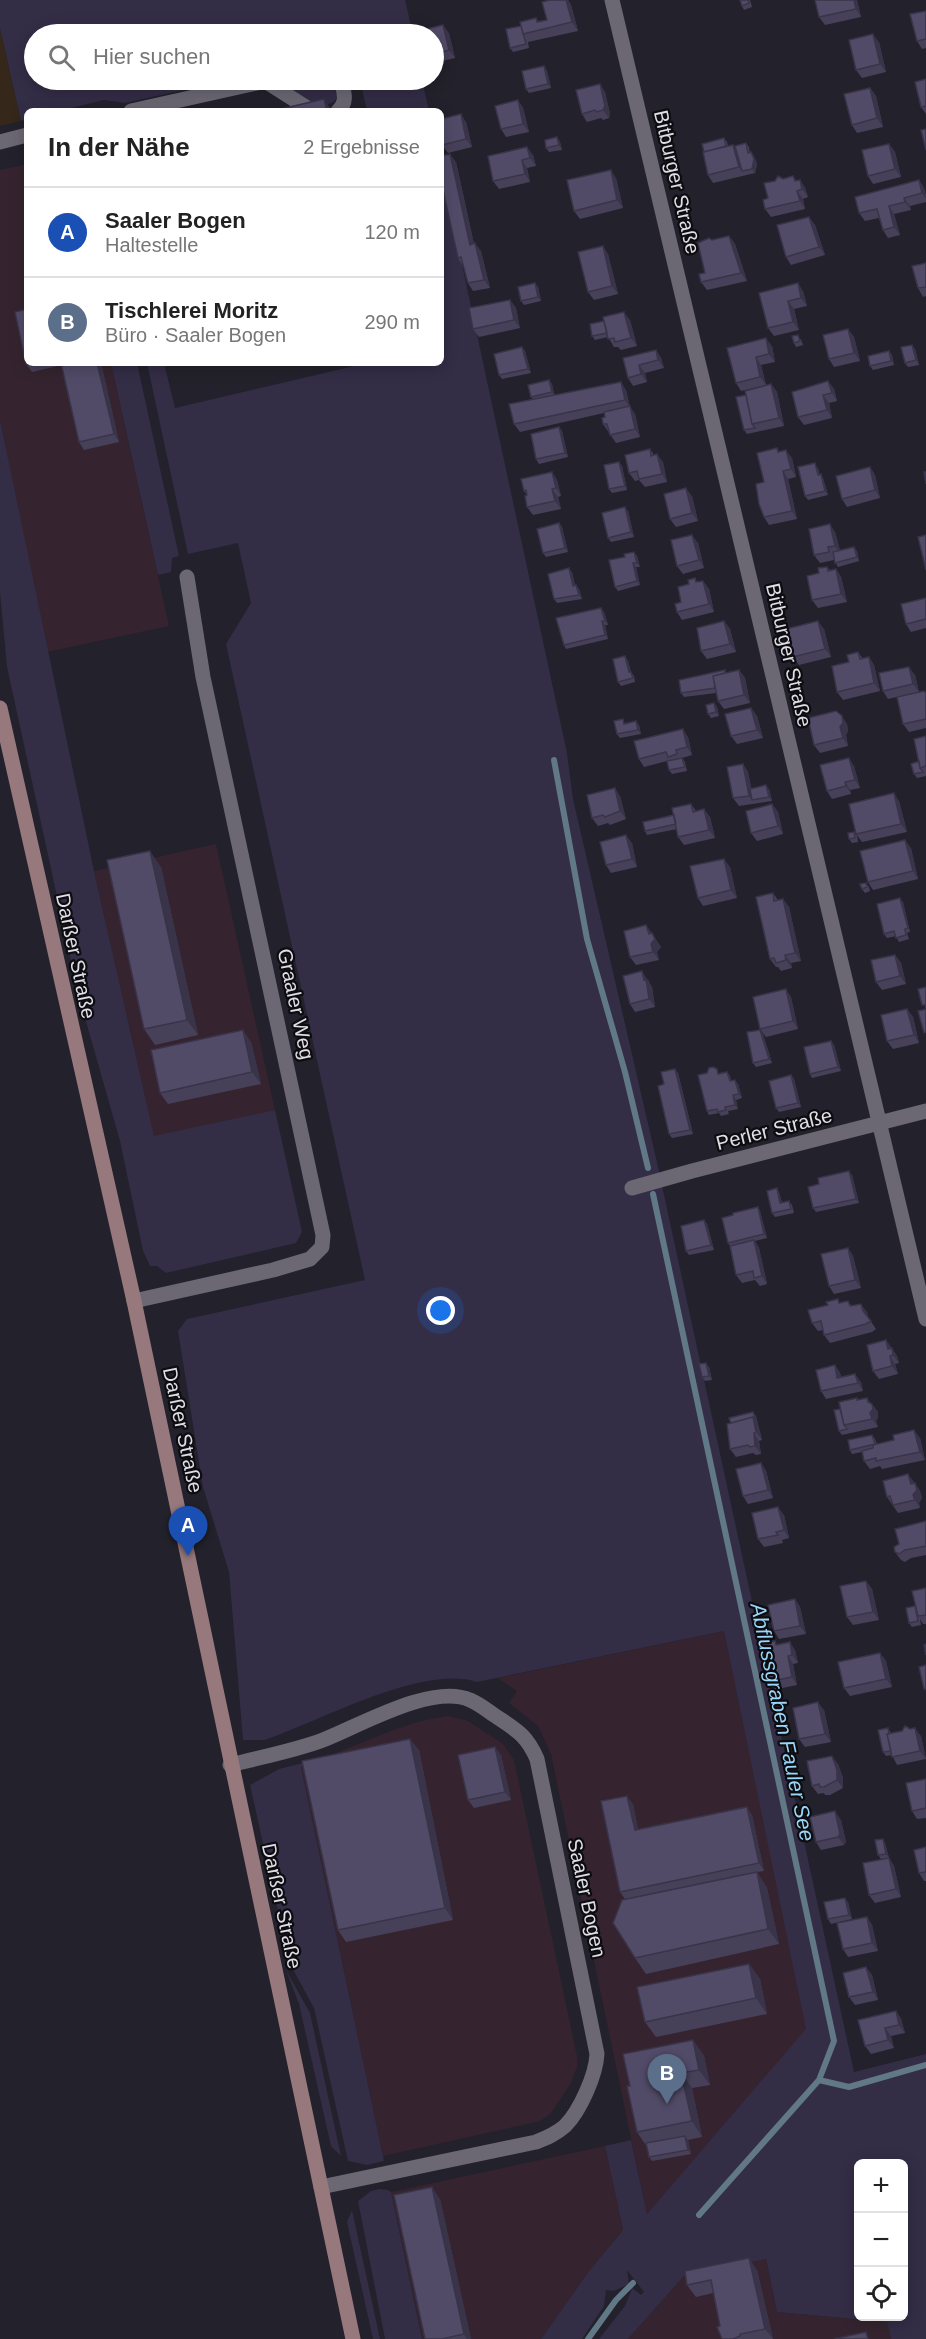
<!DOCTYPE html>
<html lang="de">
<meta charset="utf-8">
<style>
:root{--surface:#fff;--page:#f6f6f6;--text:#222;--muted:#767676;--line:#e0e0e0;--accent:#5b6385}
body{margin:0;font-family:Helvetica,sans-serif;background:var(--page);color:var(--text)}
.controls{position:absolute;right:18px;bottom:18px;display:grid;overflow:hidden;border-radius:9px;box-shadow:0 3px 15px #0003}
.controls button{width:54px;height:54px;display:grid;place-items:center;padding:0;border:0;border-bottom:2px solid var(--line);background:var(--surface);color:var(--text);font:30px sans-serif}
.you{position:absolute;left:441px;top:1311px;width:21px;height:21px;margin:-15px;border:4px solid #fff;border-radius:50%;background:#1a73e8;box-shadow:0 0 0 9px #1a73e833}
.badge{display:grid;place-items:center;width:39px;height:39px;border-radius:50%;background:var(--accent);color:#fff;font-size:20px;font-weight:700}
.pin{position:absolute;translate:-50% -50px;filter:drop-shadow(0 2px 3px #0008)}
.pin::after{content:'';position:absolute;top:32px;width:21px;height:18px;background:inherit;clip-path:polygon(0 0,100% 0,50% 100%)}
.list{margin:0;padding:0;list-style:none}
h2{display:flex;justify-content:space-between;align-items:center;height:78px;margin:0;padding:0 24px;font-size:26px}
h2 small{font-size:20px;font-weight:400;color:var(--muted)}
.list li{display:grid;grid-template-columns:39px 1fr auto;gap:18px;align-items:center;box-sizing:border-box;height:90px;padding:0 24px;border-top:2px solid var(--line)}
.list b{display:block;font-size:22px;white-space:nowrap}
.list p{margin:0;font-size:20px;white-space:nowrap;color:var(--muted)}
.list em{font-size:20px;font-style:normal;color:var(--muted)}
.icon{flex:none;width:33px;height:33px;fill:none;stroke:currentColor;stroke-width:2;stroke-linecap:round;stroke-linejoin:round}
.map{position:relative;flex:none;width:926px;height:2339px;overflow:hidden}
.search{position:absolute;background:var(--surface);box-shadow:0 3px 15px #0003;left:24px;top:24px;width:420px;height:66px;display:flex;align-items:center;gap:15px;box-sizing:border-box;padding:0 21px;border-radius:33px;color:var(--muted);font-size:22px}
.panel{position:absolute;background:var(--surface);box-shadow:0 3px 15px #0003;left:24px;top:108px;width:420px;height:258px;border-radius:9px}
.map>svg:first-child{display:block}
</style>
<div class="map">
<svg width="926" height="2339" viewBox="0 0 926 2339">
<rect width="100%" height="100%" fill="#23212b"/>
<path fill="#35242f" d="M27 164V363H111L169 626 47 652 0 420V170Z
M216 844 275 1110 154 1137 94 871Z
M724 1631 807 2029 647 2215 551 1754 538 1726 509 1703 517 1691 498 1678Z
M448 1716 468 1721 503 1744 514 1760 577 2056V2067L571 2083 560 2100 550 2114 540 2121 383 2156 301 1767 391 1731 421 1721Z
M605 2146 623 2230 589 2271 541 2339H422L391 2192Z
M766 2259 777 2312 887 2322 891 2339H628L684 2276Z"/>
<path fill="#35271a" d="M0 28 21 121 0 126Z"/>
<path fill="#332d46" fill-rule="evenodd" d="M0 0H405L413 34H34V80H228L125 103 104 100 59 111H27V119L21 121 0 28Z
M299 80H332L337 96 335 101C331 103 325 106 320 106 310 106 291 91 288 82Z
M360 80H422L429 111H367Z
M441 167 567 753 573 799 656 1158 854 2072 926 2054V2339H891L887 2322 777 2312 766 2259 684 2276 628 2339H599L625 2306 632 2288 641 2295 644 2292 627 2270 629 2284 614 2291 606 2290 604 2306 582 2339H541L589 2271 623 2230 605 2146 631 2140 647 2214 806 2029 724 1631 477 1682C423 1664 320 1721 265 1740H243L229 1572 203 1487 178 1331 187 1319 365 1280 226 644 251 603 238 543 188 554 147 363H164L175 408 367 363H441ZM858 2164H904V2316H858Z
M111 363H137L179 556 172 558 171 572 158 575Z
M0 420 94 871 154 1136 275 1110 302 1232 296 1243 166 1273 157 1266H150L143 1251 120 1141 79 997 7 667 0 592Z
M331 1756 301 1767 383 2156 384 2161 367 2165 348 2161 314 2008 290 1964 250 1785 279 1769Z
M286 1970 310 2013 341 2156 331 2146 299 2004Z
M379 2189 388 2190 391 2192 422 2339H385L358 2201 371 2191Z
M352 2210 380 2339H373L347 2222Z"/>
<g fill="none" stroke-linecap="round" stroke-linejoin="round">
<path stroke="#617887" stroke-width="6" d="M554 760 587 939 625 1072 648 1168
M653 1194 834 2041 819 2080 699 2215
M819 2080 849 2087 926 2065
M588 2339 616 2300 633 2283"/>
<path stroke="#6b6874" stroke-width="15" d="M612 0 926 1319
M265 81 312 111
M131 111 270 80
M338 111C348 102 344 92 341 80
M0 142 27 135
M632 1188 692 1171 926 1111
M134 1301 273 1270 310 1259 322 1247 323 1235 203 677 187 577
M230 1765C261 1757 294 1751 323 1740 359 1726 432 1683 470 1700 480 1704 489 1712 497 1717 518 1731 527 1736 537 1759L597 2054C596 2075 580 2111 565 2126 556 2134 546 2138 536 2142L321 2187"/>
<path stroke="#97797d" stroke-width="15" d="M0 708 134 1301 353 2339"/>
</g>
<path fill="#474059" d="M550 0H568L571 5 578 31 528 42 529 48 513 52 510 48 521 26 536 18 539 22 547 20Z
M740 0H750L752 7 744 10 742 6Z
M815 0H857L861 17 825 25 819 17Z
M926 11V48L922 49 917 41Z
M449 33 455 58 434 63V34Z
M879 42 886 72 862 78 856 70Z
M544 66 547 71 551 88 529 93 526 89Z
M926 79V114L921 107Z
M870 88 876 96 883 127 857 133 852 125Z
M605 92 610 114 609 118 603 120 601 118 587 122 582 114Z
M518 100 523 108 529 132 506 137 501 129Z
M466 122 472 147 448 153 442 145Z
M557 137 560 142 562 150 549 152 546 148Z
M724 138 727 142 728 146 733 145 735 148 746 143 749 147 750 153 751 152 754 156 757 164 755 173 713 183 708 175Z
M889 144 895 152 901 177 873 184 868 176Z
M533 155 536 166 527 168 530 182 499 189 493 181 488 156Z
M456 162 474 244 481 251 490 288 473 291 468 283 463 266 458 258Z
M793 176 796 180H800L805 188 808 197 803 199 805 209 771 217 765 209 768 198 783 179Z
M616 178 623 208 580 219 574 211Z
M919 180 924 188 926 195V202L910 206 911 210 894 214 900 235 888 238 883 230 879 218 865 221 859 213Z
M809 217 815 225 825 255 791 265 786 257Z
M729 236 735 244 747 281 707 290 701 282 705 273 712 240Z
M608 254 618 294 594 300 588 292Z
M926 263V296L923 297 918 288Z
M538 287 541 301 524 305 521 301Z
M803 291 807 306 794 309 799 330 774 336 768 328 759 293Z
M510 300 516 308 520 328 479 337 473 329Z
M630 320 637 346 621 350 618 347H614L608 337 595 340 592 336Z
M848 329 854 337 860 361 834 367 829 359Z
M801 339 803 345 796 347 794 343Z
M772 346 775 362 761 365 766 385 741 391 736 383 727 348Z
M522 347 525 351 531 373 502 379 499 375Z
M915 349 919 365 908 367 905 363Z
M656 350 661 358 664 368 645 373 647 382 633 386 628 378 623 358Z
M889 351 892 355 894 365 873 370 870 366Z
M27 363H101L119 442 84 450 79 442 62 365 32 372 26 364Z
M549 380 552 384 554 395 626 390 630 407 635 414 640 437 616 443 603 424 605 417 604 413 520 432 514 424 533 399 531 397Z
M828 381 834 389 837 401 829 403 832 418 804 425 798 417Z
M771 384 777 392 784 426 747 434 744 430 746 395Z
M559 427 562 431 568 457 539 464 536 459Z
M777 448 779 451 792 458 796 477 788 479 797 519 769 525 764 517V482Z
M650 449 654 455 663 462 667 482 645 487 639 480 635 481 629 473Z
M619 462 622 466 627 490 612 493 609 489Z
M818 467 819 474 823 478 828 495 808 500 805 496Z
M870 467 875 475 880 498 847 507 842 499Z
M552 472 557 480 561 496 558 497 561 509 533 515 527 507V495L524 491Z
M692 496 698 521 676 527 670 519Z
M628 511 634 537 611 542 608 538Z
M559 523 562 527 568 552 546 557 543 553Z
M835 532 840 550 854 547 857 551 859 561 838 567 834 560 820 563 814 555Z
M698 543 704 568 683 574 677 566Z
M634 552 637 556 640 567H636L640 585 618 591 615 587 625 557Z
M827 567 830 570 836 569 841 577 847 602 818 608 812 600 819 573Z
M572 572 575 585 579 589 582 599 557 603 554 599Z
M703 581 709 589 714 612 682 620 677 612 681 602 697 582Z
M926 598V628L911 632 906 624Z
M601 608 604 612 608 625H605L608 639 566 649 564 645Z
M724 621 730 629 736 652 707 659 701 651Z
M824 629 831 657 799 665 790 653Z
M858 652 863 659 869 657 874 665 880 691 843 700 837 692 849 662Z
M625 656 628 661 631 672 634 676 635 682 621 686 618 682Z
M739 670 745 678 750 703 724 709 718 701 716 693 684 697 681 693 727 673Z
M915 675 919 692 888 699 883 691Z
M926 693V728L909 732 903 724Z
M714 703 717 707 719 716 711 718 708 714Z
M751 708 757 716 763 738 737 744 731 736Z
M626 723 639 725 641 734 620 738 617 734Z
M847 724 848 731 846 735 848 746 820 753 814 745Z
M926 736V776L917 778 914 774Z
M688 737 692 755 682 758 685 762 687 771 672 774 669 770 667 761 644 767 639 759Z
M743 764 748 772 751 788 769 789 772 801 739 806 733 798Z
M854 766 860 788 850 790 851 794 832 799 827 791Z
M620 796 626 819 610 825 608 823 598 826 592 818Z
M899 801 907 832 862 842 856 834Z
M691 804 696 811 704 809 710 817 715 838 684 845 678 837 677 829 647 835 645 831 674 815Z
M772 804 778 812 783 834 757 841 751 833Z
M854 832 857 836 858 842 852 843 849 839Z
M632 843 637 867 611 873 606 865Z
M911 848 918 879 873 890 868 882Z
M161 867 198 1035 155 1045 144 1029Z
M730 867 737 898 703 906 698 898Z
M866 883 869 887 870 891 865 893 862 889Z
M773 893 778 900 783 899 789 907 801 961 791 963 792 968 781 971 778 967H776L770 959Z
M903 902 910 932 907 933 909 939 899 942 896 936 887 938 884 934Z
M646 925 661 947 657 952 659 960 636 965 630 957Z
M895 955 901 963 906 984 882 990 876 982Z
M648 979 649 982 652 987 655 1007 635 1012 630 1004Z
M791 997 798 1029 766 1037 760 1029Z
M907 1009 913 1017 919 1043 893 1049 887 1041Z
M760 1030 763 1034 772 1063 756 1067 753 1063Z
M831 1041 834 1045 841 1071 812 1078 810 1074Z
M251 1042 261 1084 168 1104 160 1093Z
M675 1069 678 1073 693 1134 672 1138 669 1134Z
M727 1072 730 1076 731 1081 738 1084 742 1098 736 1100 738 1109 728 1111 729 1114 721 1116 719 1113 709 1115 707 1111 719 1073Z
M791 1075 794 1079 801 1107 779 1112 776 1108Z
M852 1175 859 1203 816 1212 813 1208Z
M779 1192 782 1203 789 1201 792 1205 794 1213 775 1217 772 1213Z
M758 1207 760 1211 767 1238 755 1241 759 1248 767 1284 760 1286 755 1280 742 1283 736 1275 730 1246 728 1243Z
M704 1220 707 1224 714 1250 689 1255 686 1251Z
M848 1248 853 1256 861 1288 834 1294 829 1286Z
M848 1301 852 1306 867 1312 868 1317 876 1329 872 1332 830 1343 824 1335 823 1330 818 1331 812 1323 840 1302Z
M886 1340 897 1356 899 1363 895 1364 898 1374 879 1379 873 1371Z
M835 1365 840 1373 841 1377 861 1382 863 1391 826 1399 821 1391Z
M709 1367 712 1380 705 1381 702 1377Z
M867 1398 878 1412V1417L876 1421 878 1427 842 1435 839 1431 858 1400Z
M753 1412 756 1416 762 1440 759 1441 761 1454 756 1455 753 1453 736 1457 730 1449 731 1423Z
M872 1435 875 1439 877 1444 920 1438 925 1460 882 1469 880 1466 870 1469 864 1461 862 1452 852 1454 850 1450Z
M761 1463 766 1471 773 1498 748 1504 743 1496Z
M915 1483 920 1491 922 1498 919 1503 920 1508 898 1513 887 1497Z
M784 1515 789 1538 782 1540 783 1543 764 1547 758 1539Z
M926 1521V1555L911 1558 905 1562 901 1560 895 1552Z
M866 1581 872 1589 879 1620 853 1625 847 1617Z
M926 1588V1624H923L920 1619 921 1625 912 1627 909 1623 915 1606Z
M795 1599 800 1607 806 1634 779 1639 774 1631Z
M775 1641 777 1645 795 1650 798 1663 793 1664 797 1685 773 1690 767 1682Z
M880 1653 886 1661 892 1687 850 1696 844 1688Z
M824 1710 831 1742 805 1747 799 1739Z
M888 1728 891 1733 921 1736 926 1759 897 1765 892 1755 886 1756 883 1752Z
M419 1750 453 1920 346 1942 338 1930Z
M501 1755 511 1800 474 1808 468 1800Z
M838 1764 843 1778V1788L830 1795H825L824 1793 818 1794 812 1786Z
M926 1779V1818L917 1819 912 1811Z
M633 1804 638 1830 752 1815 764 1871 757 1872 767 1888 779 1944 646 1974 635 1958 625 1899 620 1892Z
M841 1820 846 1842 844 1845 821 1850 816 1842Z
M883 1839 885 1843 889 1858 894 1866 901 1897 875 1903 869 1895 881 1859 878 1855Z
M926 1847V1881H924L919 1873Z
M848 1902 852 1919 831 1924 828 1919Z
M867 1917 872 1925 878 1951 848 1957 843 1949Z
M749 1964 760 1979 767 2014 656 2037 645 2022Z
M866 1967 872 1975 878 2000 855 2005 849 1997Z
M896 2011 901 2019 905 2033 891 2036 894 2048 871 2054 865 2046Z
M693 2040 704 2056 710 2085 692 2088 702 2137 688 2140 691 2154 652 2161 649 2157 647 2147 637 2132 630 2086Z
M440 2199 471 2339H425Z
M757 2270 773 2339H722L713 2293 696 2297 687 2285Z"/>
<path fill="#393449" d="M566 0H568L571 5 578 31 572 22Z
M854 0H857L861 17 856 9Z
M443 25 449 33 455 58 449 50Z
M873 34 879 42 886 72 880 64Z
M544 66 547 71 551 88 548 84Z
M600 84 605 92 610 114 609 118 603 110Z
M870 88 876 96 883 127 877 118Z
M324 99 332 111H327Z
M518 100 523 108 529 132 523 124Z
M461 114 466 122 472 147 466 139Z
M557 137 560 142 562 150 559 145Z
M889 144 895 152 901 177 895 169Z
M733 145 739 153 742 171 745 175 739 167Z
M527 147 533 155 536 166 530 158Z
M751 152 754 156 757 164 755 173 752 169Z
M450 154 456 162 476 253 470 245Z
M522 160 527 168 530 182 525 174Z
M611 170 616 178 623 208 617 200Z
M800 180 805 188 808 197 802 189Z
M919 180 924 188 926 199 922 193Z
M797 191 803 199 805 209 800 201Z
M904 198 910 206 911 210 905 202Z
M889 206 894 214 900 235 894 227Z
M809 217 815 225 825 255 819 247Z
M729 236 735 244 747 281 741 273Z
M475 243 481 251 490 288 484 280Z
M603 246 608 254 618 294 612 286Z
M535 283 538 287 541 301 538 297Z
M798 283 803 291 807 306 801 298Z
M510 300 516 308 520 328 514 320Z
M788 301 794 309 799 330 793 322Z
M624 312 630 320 637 346 631 338Z
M848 329 854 337 860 361 854 353Z
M766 338 772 346 775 362 769 354Z
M912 345 915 349 919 365 916 360Z
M522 347 525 351 531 373 528 369Z
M656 350 661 358 664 368 658 360Z
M889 351 892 355 894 365 891 361Z
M756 357 761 365 766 385 760 377Z
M97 363H101L119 442 114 434Z
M639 365 645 373 647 382 641 374Z
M549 380 552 384 555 396 552 392Z
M828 381 834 389 837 401 832 393Z
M621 382 626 390 630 407 635 414 640 437 635 429 630 407 625 400Z
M771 384 777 392 784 426 779 418Z
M823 395 829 403 832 418 827 410Z
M559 427 562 431 568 457 565 453Z
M786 450 792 458 796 477 791 469Z
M657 454 663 462 667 482 662 474Z
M619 462 622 466 627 490 625 486Z
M870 467 875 475 880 498 875 490Z
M783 471 788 479 797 519 792 511Z
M552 472 557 480 561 496 556 488Z
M821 474 823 478 828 495 825 491Z
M686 488 692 496 698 521 692 513Z
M552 489 558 497 561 509 555 501Z
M625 507 628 511 634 537 631 532Z
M559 523 562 527 568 552 565 548Z
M830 524 835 532 841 554 835 546Z
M692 535 698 543 704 568 699 560Z
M854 547 857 551 859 561 857 557Z
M634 552 637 556 640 567 637 563Z
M633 563 636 567 640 585 637 581Z
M569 568 572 572 576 590 573 586Z
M836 569 841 577 847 602 841 594Z
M703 581 709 589 714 612 709 604Z
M576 585 579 589 582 599 579 595Z
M601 608 604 612 608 625 605 621Z
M602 621 605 625 608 639 605 635Z
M724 621 730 629 736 652 730 644Z
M818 621 824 629 831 657 825 649Z
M625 656 628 661 632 676 629 672Z
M869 657 874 665 880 691 874 683Z
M909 667 915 675 919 692 913 684Z
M739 670 745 678 750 703 744 695Z
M714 703 717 707 719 716 716 712Z
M751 708 757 716 763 738 757 730Z
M842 716 847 724 848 731 846 735 848 746 843 738 840 727Z
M636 721 639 725 641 734 638 730Z
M683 729 688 737 692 755 687 747Z
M849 758 854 766 860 788 855 780Z
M743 764 748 772 754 800H752L755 804 749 796Z
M845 782 850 790 851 794 846 786Z
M766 785 769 789 772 801 769 797Z
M615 788 620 796 626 819 620 811Z
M894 793 899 801 907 832 901 824Z
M772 804 778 812 783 834 778 826Z
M704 809 710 817 715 838 709 830Z
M626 835 632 843 637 867 632 859Z
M905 840 911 848 918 879 913 871Z
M150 851 161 867 198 1035 187 1020Z
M724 859 730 867 737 898 731 890Z
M900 898 903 902 910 932 908 928Z
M783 899 789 907 801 961 795 953Z
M646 925 661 947 657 952 659 960 653 952Z
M785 955 791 963 792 968 786 960Z
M895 955 901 963 906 984 900 976Z
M642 971 652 987 655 1007 649 999Z
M786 989 791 997 798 1029 793 1021Z
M907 1009 913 1017 919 1043 914 1035Z
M243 1030 251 1042 261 1084 252 1072Z
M760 1030 763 1034 772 1063 769 1059Z
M831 1041 834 1045 841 1071 838 1067Z
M675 1069 678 1073 693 1134 690 1130Z
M791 1075 794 1079 801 1107 798 1103Z
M735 1080 738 1084 742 1098 739 1094Z
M733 1095 736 1100 738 1109 735 1105Z
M849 1171 852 1175 859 1203 856 1199Z
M777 1188 779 1192 783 1207 780 1203Z
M758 1207 760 1211 767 1238 764 1234Z
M704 1220 707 1224 714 1250 711 1245Z
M754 1240 759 1248 767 1284 762 1276Z
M848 1248 853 1256 861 1288 855 1280Z
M861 1304 867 1312 868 1319 863 1311Z
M886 1340 897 1356 899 1363 888 1349Z
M890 1356 895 1364 898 1374 892 1366Z
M706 1363 709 1367 712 1380 709 1376Z
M835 1365 840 1373 843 1386 837 1378Z
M855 1374 861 1382 863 1391 858 1383Z
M867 1398 878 1412V1417L876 1421 878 1427 872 1419Z
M753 1412 756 1416 762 1440 756 1432 753 1417Z
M914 1430 920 1438 925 1460 920 1452Z
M754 1433 759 1441 761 1454 755 1446Z
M761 1463 766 1471 773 1498 768 1490Z
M908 1474 914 1482 916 1491 915 1483 920 1491 922 1498 919 1503 920 1508 915 1500Z
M778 1507 784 1515 789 1538 784 1530Z
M866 1581 872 1589 879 1620 873 1612Z
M795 1599 800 1607 806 1634 800 1626Z
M790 1642 795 1650 798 1663 792 1655Z
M880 1653 886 1661 892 1687 886 1679Z
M788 1656 793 1664 797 1685 792 1677Z
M818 1702 824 1710 831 1742 825 1734Z
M915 1728 921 1736 926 1759 920 1751Z
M410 1739 419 1750 453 1920 445 1908Z
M495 1747 501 1755 511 1800 505 1792Z
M832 1756 838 1764 843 1778V1788L837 1780Z
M627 1796 633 1804 640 1838 635 1830Z
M747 1807 752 1815 764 1871 759 1863Z
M835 1811 841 1820 846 1842 844 1845 838 1837Z
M883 1839 885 1843 889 1858 886 1854Z
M889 1858 894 1866 901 1897 896 1889Z
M757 1872 767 1888 779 1944 768 1929Z
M845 1898 848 1902 852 1919 849 1915Z
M867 1917 872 1925 878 1951 872 1943Z
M749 1964 760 1979 767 2014 756 1998Z
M866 1967 872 1975 878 2000 873 1992Z
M896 2011 901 2019 905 2033 899 2025Z
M885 2028 891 2036 894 2048 888 2040Z
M693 2040 704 2056 710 2085 699 2070Z
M681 2073 692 2088 702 2137 692 2121Z
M685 2136 688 2140 691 2154 688 2150Z
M432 2187 440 2199 471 2339H467L464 2334Z
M749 2258 757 2270 773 2339 765 2329Z"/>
<path fill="#524b68" stroke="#393449" stroke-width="1.5" d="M550 0H566L572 22 523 34 520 22 536 18 537 22 547 20 542 2Z
M740 0H748L749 3 742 6Z
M815 0H854L856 9 819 17Z
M926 11V39L917 41 910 14Z
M443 25 449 50 434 54V34H418V31Z
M521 26 526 44 510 48 506 29Z
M873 34 880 64 856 70 849 40Z
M544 66 548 84 526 89 522 71Z
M926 79V106L921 107 915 82Z
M600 84 605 106 603 110 597 112 595 110 582 114 576 90Z
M870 88 877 118 852 125 844 94Z
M324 99 327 111H273Z
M518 100 523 124 501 129 495 106Z
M461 114 466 139 442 145 441 139V119Z
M926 129V150L921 130Z
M557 137 559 145 546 148 545 140Z
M724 138 726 146 704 152 702 144Z
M746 143 748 153 751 152 754 159 752 169 742 171 735 146Z
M889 144 895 169 868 176 862 150Z
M733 145 739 167 708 175 703 152Z
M527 147 530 158 522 160 525 174 493 181 488 156Z
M450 154 470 245 475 243 484 280 468 283 461 257 458 258 441 181V156Z
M611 170 617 200 574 211 567 180Z
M778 176 783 179 793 176 795 181 800 180 802 189 797 191 800 201 765 209 763 200 768 198 764 183 775 181Z
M919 180 922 193 904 198 905 202 889 206 894 227 883 230 877 209 859 213 855 197Z
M809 217 819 247 786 257 777 225Z
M729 236 741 273 701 282 699 274 705 273 698 243 709 238 712 240Z
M603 246 612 286 588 292 578 252Z
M926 263V287L918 288 912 266Z
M535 283 538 297 521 301 518 287Z
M798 283 801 298 788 301 793 322 768 328 759 293Z
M510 300 514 320 473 329 469 308Z
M27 309V363H31L26 364 15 312Z
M624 312 631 338 615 342 614 338 608 339 603 317Z
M604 321 607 333 592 336 590 324Z
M848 329 854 353 829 359 823 335Z
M798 335 800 341 794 343 792 336Z
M766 338 769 354 756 357 760 377 736 383 727 348Z
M912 345 916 360 905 363 901 347Z
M522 347 528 369 499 375 494 354Z
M656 350 658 360 639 365 641 374 628 378 623 358Z
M889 351 891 361 870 366 868 356Z
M61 363H97L114 434 79 442Z
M549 380 552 392 531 397 528 385Z
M828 381 832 393 823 395 827 410 798 417 792 392Z
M621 382 625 400 514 424 509 404Z
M771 384 779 418 752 424 745 391Z
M746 395 752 424 755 428 744 430 736 397Z
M630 406 635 429 610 435 607 424H603L602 418 605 417 604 412Z
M559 427 565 453 536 459 531 434Z
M777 448 778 452 786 450 791 469 783 471 792 511 764 517 759 504 756 484 764 482 757 453Z
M650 449 651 456 657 454 662 474 639 479 637 471 629 473 625 455Z
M619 462 625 486 609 489 604 465Z
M815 463 818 475 821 474 825 491 805 496 798 467Z
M870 467 875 490 842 499 836 476Z
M552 472 556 488 552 489 555 501 527 507 525 496 527 495 526 490 524 491 521 479Z
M924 472H926V484Z
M686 488 692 513 670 519 664 494Z
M625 507 631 532 608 538 602 513Z
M559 523 565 548 543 553 537 529Z
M830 524 835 546 828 547 829 552 814 555 809 529Z
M692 535 699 560 677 566 671 540Z
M926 535V570L918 537Z
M854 547 857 557 835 563 833 552Z
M634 552 637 563H633L637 581 615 587 609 560 625 557 624 554Z
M827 567 828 571 836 569 841 594 812 600 807 576 819 573 818 568Z
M569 568 573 586 576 585 579 595 554 599 548 574Z
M695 578 696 582 703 581 709 604 677 612 675 604 681 602 678 587 689 584 688 580Z
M926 598V619L906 624 901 604Z
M601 608 605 621H602L605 635 564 645 556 618Z
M724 621 730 644 701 651 697 628Z
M818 621 825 649 793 657 790 653 789 647 791 645 785 633 786 629Z
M858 652 860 659 869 657 874 683 837 692 832 666 849 662 847 655Z
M625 656 629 672H631L633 678 618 682 613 659Z
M909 667 913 684 883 691 879 673Z
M725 670V673L713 676 715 688 681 693 679 680Z
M739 670 744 695 718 701 713 676Z
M924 691 926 693V719L903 724 897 697Z
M714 703 716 712 708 714 706 705Z
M751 708 757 730 731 736 725 714Z
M836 711 842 716 843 723 840 727 843 738 814 745 808 718Z
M623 719 624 724 636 721 638 730 617 734 614 721Z
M683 729 687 747 676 750 677 754 668 757 666 752 639 759 634 741Z
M926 736V766L920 768 914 739Z
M682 758 685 767 669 770 667 761Z
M849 758 855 780 845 782 846 786 827 791 820 765Z
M919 761 920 768 923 772 914 774 911 764Z
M743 764 749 796 733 798 727 767Z
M766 785 769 797 752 800 750 789Z
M615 788 620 811 605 817 603 815 592 818 587 795Z
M894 793 901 824 856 834 849 804Z
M691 804 693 812 704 809 709 830 678 837 672 808Z
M772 804 778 826 751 833 746 811Z
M674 815 676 824 645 831 643 822Z
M854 832 855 838 849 839 848 833Z
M626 835 632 859 606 865 600 842Z
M905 840 913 871 868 882 860 851Z
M150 851 187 1020 144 1029 107 860Z
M724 859 731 890 698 898 690 866Z
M866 883 867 887 862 889 860 884Z
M773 893 774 901 783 899 795 953 785 955 786 960 776 963 774 958 770 959 756 897Z
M900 898 908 928 905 929 906 935 896 938 894 931 884 934 877 904Z
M646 925 649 934 652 933 655 939 651 944 653 952 630 957 624 931Z
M895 955 900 976 876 982 871 960Z
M642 971 644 980 646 979 649 999 630 1004 623 976Z
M926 987V1008L925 1005H922L918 989Z
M786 989 793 1021 760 1029 753 997Z
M907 1009 914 1035 887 1041 881 1015Z
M926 1009V1032L924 1033 918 1011Z
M243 1030 252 1072 160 1093 151 1050Z
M760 1030 769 1059 753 1063 747 1032Z
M831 1041 838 1067 810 1074 804 1047Z
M713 1067 717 1069 718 1074 727 1072 730 1081 735 1080 739 1094 733 1095 735 1105 725 1107 726 1110 718 1112 717 1109 707 1111 698 1075 707 1073 709 1068Z
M675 1069 690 1130 669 1134 658 1086 664 1084 661 1072Z
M791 1075 798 1103 776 1108 769 1081Z
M849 1171 856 1199 813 1208 808 1187 819 1184 818 1178Z
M777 1188 780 1203 789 1201 791 1209 772 1213 767 1191Z
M758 1207 764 1234 728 1243 722 1218 733 1215V1213Z
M704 1220 711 1245 686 1251 681 1226Z
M754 1240 762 1276 754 1278 753 1271 736 1275 730 1246Z
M848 1248 855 1280 829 1286 821 1254Z
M838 1299 839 1303 848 1301 850 1306 861 1304 863 1311 871 1321 866 1324 824 1335 821 1321 812 1323 808 1310 828 1305 826 1302Z
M886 1340 888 1349 892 1348 893 1355 890 1356 892 1366 873 1371 867 1345Z
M706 1363 709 1376 702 1377 699 1364Z
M835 1365 837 1378 855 1374 858 1383 821 1391 816 1370Z
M857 1398V1400L867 1398 868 1402 872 1404 873 1409 870 1413 872 1419 844 1425 839 1402Z
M840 1409 844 1425 847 1429 839 1431 834 1410Z
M753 1412 756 1421 753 1417 731 1423 729 1418Z
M753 1417 756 1432 754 1433 755 1446 750 1447 748 1445 730 1449 727 1424Z
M914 1430 920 1452 876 1461V1458L864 1461 862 1451 873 1448V1445L894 1440 893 1435Z
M872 1435 875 1444 850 1450 848 1440Z
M761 1463 768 1490 743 1496 736 1469Z
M908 1474 911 1484 915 1483 917 1490 913 1495 915 1500 893 1505 890 1496 887 1497 883 1481Z
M778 1507 784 1530 776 1532 778 1535 758 1539 752 1513Z
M926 1521V1546L905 1550 899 1554 895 1552 894 1547 899 1544 895 1529Z
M866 1581 873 1612 847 1617 840 1586Z
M926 1588V1615L918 1616 912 1591Z
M795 1599 800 1626 774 1631 768 1605Z
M915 1606 918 1621 909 1623 906 1608Z
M775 1641 776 1645 790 1642 792 1655 788 1656 792 1677 767 1682 760 1644Z
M926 1644V1655L924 1645Z
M880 1653 886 1679 844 1688 838 1662Z
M926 1665V1689H924L919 1667Z
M818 1702 825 1734 799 1739 793 1708Z
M905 1726 910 1729 915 1728 920 1751 892 1757 887 1734 902 1731Z
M888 1728 889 1734H887L891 1751 883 1752 878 1730Z
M410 1739 445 1908 338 1930 302 1761Z
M495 1747 505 1792 468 1800 458 1755Z
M832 1756 837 1770V1780L824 1787H820L819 1784 812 1786 807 1761Z
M926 1779V1808L912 1811 906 1783Z
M627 1796 635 1830 747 1807 759 1863 620 1892 601 1801Z
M835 1811 840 1834 838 1837 816 1842 810 1817Z
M883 1839 886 1854 878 1855 875 1840Z
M926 1847V1872L919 1873 914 1850Z
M889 1858 896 1889 869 1895 863 1863Z
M757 1872 768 1929 635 1958 613 1923 622 1900Z
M845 1898 849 1915 828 1919 824 1902Z
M867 1917 872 1943 843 1949 837 1923Z
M749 1964 756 1998 645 2022 637 1987Z
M866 1967 873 1992 849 1997 843 1973Z
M896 2011 899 2025 885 2028 888 2040 865 2046 858 2020Z
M693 2040 699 2070 681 2073 692 2121 637 2132 627 2086H630L623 2054Z
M685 2136 688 2150 649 2157 646 2143Z
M432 2187 464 2334 442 2339H425L394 2195Z
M749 2258 765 2329 740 2334V2336L733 2339H722L717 2327 720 2326 711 2280 687 2285 685 2271Z
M866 2332 868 2339H834Z"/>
<g text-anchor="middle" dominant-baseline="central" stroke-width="4.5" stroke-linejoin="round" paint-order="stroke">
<g font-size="20" fill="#e0dfe6" stroke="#0d0c10">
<text transform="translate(677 182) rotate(77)">Bitburger Straße</text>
<text transform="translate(789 655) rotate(77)">Bitburger Straße</text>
<text transform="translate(76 956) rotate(78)">Darßer Straße</text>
<text transform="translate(296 1004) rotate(78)">Graaler Weg</text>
<text transform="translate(774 1129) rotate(-14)">Perler Straße</text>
<text transform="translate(183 1430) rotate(78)">Darßer Straße</text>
<text transform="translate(587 1898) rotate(78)">Saaler Bogen</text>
<text transform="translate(282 1906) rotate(78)">Darßer Straße</text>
</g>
<g font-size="21" font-style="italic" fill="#99d6f9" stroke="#0d0c10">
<text transform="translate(783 1722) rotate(78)">Abflussgraben Fauler See</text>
</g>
</g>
</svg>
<div class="controls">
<button>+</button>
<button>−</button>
<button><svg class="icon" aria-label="locate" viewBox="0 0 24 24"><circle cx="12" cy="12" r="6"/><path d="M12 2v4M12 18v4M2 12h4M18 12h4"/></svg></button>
</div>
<div class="you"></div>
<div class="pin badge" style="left:188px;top:1556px;background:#1a4fb4">A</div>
<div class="pin badge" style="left:667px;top:2104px;background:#5c6f8a">B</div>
<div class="search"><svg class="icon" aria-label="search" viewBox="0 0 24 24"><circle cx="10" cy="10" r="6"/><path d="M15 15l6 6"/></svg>Hier suchen</div>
<section class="panel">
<h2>In der Nähe<small>2 Ergebnisse</small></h2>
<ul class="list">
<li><span class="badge" style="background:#1a4fb4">A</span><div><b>Saaler Bogen</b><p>Haltestelle</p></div><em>120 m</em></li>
<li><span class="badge" style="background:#5c6f8a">B</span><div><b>Tischlerei Moritz</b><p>Büro · Saaler Bogen</p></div><em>290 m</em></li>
</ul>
</section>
</div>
